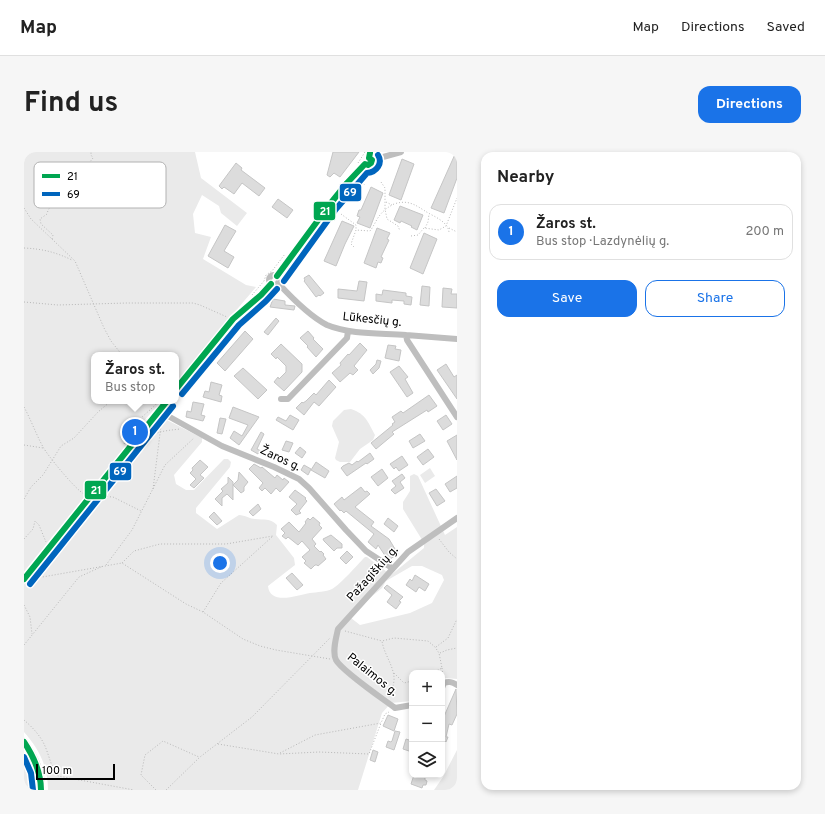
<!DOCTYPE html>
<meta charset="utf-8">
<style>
:root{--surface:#fff;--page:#f6f6f6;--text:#222;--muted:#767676;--line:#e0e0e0;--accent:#1a73e8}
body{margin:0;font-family:Overpass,sans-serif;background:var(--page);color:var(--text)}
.controls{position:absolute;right:12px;bottom:12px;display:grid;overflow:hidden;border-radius:8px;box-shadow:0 2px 6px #0003}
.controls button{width:36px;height:36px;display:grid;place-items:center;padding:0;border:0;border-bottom:1px solid var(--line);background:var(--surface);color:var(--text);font:20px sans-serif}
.scale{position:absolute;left:12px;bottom:10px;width:79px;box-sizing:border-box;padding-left:4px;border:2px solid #000;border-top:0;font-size:11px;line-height:14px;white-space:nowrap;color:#000;-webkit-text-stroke:3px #fff;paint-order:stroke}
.you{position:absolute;left:196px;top:411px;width:14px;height:14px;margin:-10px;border:3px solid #fff;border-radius:50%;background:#1a73e8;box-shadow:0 0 0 6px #1a73e833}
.badge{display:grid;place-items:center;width:26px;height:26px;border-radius:50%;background:var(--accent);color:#fff;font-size:13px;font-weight:700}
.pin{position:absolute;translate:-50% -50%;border:2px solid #fff;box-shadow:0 1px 4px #0006}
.popup{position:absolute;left:67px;top:200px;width:88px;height:52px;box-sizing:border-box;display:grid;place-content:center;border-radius:8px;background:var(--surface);filter:drop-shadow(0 1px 3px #0005);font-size:13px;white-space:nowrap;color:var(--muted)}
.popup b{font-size:15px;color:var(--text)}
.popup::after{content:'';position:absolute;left:50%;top:100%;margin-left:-8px;border:8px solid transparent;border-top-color:var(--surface)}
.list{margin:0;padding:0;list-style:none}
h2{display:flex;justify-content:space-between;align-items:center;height:52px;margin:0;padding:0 16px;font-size:17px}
h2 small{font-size:13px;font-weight:400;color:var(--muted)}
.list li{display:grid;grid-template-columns:26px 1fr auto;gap:12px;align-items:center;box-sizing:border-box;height:56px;margin:0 8px 8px;padding:0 8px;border:1px solid var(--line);border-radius:12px}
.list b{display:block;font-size:15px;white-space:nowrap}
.list p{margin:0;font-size:13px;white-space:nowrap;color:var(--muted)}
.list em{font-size:13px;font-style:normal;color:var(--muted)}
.actions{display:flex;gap:8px;padding:12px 16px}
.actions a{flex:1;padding:9px 0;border:1px solid var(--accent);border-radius:12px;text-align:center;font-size:14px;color:var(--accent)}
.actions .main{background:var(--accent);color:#fff}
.icon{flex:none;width:22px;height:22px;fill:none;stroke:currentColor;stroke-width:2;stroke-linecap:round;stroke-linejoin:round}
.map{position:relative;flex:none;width:433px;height:638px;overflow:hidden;border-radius:12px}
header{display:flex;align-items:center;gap:24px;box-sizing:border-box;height:56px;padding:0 20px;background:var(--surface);border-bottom:1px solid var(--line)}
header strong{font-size:19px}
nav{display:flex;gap:22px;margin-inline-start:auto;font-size:14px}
.intro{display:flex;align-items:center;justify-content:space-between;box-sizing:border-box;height:96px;padding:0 24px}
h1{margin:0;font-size:28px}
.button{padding:10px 18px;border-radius:12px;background:var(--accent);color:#fff;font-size:14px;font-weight:700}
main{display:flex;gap:24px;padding:0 24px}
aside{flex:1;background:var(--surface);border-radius:12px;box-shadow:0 2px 6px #0003}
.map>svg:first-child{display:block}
</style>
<header>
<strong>Map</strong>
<nav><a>Map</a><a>Directions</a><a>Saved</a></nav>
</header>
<div class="intro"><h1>Find us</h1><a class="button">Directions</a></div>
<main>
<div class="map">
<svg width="433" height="638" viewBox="0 0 433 638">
<rect width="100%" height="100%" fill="#fff"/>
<path fill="#eaeaea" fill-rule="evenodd" d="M0 0H171L177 26 223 61 213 74 197 61 195 54 178 43 169 62 171 81 187 85 179 107 222 133 232 135 181 195 152 232V203H70V249H138L116 273 110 270 101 282 106 286 98 299 0 420Z
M327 257C342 262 344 270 351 283L349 288 336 297 326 310H316L312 308 311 306 315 290 308 274 309 269 320 258Z
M134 265H137L178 286V290L150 323 152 332 162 338H170L200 307H204L207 310 206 315 172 356V361L193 377 215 363C221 363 226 367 231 367 240 368 246 366 253 373L252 383 270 406 271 413 244 434C246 454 274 443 286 441 293 440 302 440 308 437 317 432 333 413 341 405H343L367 423 400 396V391L379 357V350L386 339V324L390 322 394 324 421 383 433 375V527L422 526 418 528V521H388V549L367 551 358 561 334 638H24C24 614 15 597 0 580V432L96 312 104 306 117 291 122 278ZM388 414H398L418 423 420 428 408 451 386 461 336 473 327 466 347 445 358 436 362 429Z
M406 316 411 324 401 331 396 323Z
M433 598V638H410L419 625Z
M0 604 9 626V638H0Z"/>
<path fill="#dcdcdc" stroke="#c5c5c5" d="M309 0H335L316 25 310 21 306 25 303 23Z
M432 0H433V26L420 61 407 56Z
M378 7 390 12 377 48 365 43Z
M212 11 218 16 217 18 241 36 235 44 218 31 210 42 200 35 198 37 195 34Z
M347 35 359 41 346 76 333 71 336 65 333 64 335 58H337Z
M254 47 269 58 263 66 248 55Z
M376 54 399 63 393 78 387 75 388 74 377 69 376 71 370 68Z
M318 69 330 74 321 92 312 114 300 109Z
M201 73 212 79 200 99 210 105 204 116 184 104Z
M353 76 366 81 363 87 365 88 357 105 359 106 357 111 354 110 352 116 340 111Z
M400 81 413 87 399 122 386 116Z
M285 123 300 141 296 144 295 143 292 145 280 129 281 128 280 126Z
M335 129 343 130 340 149 314 146V137L333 139Z
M398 134 406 135 405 154 396 153Z
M419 136 428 137 427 142H433V156L418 155Z
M359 138 382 141V144L388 145 387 153 380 152V149L368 148V151L352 149V142L358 143Z
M249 147 261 149V153L271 154 270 158 246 155Z
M252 166 255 169 244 183 240 180Z
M221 179 229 187 201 219 193 211Z
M284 179 290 186 289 187 299 197 292 205 283 195 284 194 276 186Z
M336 191 343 198 330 214 334 218 329 223 326 221 316 230 308 221 317 213 316 211 324 202 325 203Z
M257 192 278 212V220L260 239 250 230 254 225 255 227 262 220V214L253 205 252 207 247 202Z
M364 193 372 194 371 197 377 198 375 209 361 206Z
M353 208 357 209 355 216 349 222 346 218 352 212Z
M422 212 430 225 433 223V247L413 218Z
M375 214 384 225 381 227 389 241 383 245 366 220Z
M219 216 243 238 234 247 210 224Z
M305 228 312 235 295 254 290 250 280 263 272 256 278 250 279 251 282 249 290 241 292 243Z
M187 230 198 233 195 243 198 244 197 250 179 245 181 239 185 240Z
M405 243 413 254 404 260 403 258 368 280 370 282 352 297 347 291 369 273 368 272 371 270 368 265 377 259 379 261Z
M169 250 180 252 177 263 181 264 179 269 162 265 163 259 167 260Z
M209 255 235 265 215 293 206 286 210 279 218 284 224 273 205 266Z
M266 263 275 268 269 278 252 268 254 265 262 269Z
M422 263 428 272 419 278 413 269Z
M196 266 202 267 198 282 193 281Z
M237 280 240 282 233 297 237 299 234 302 227 298Z
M396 282 401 289 389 296 385 289Z
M433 283V308L423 289Z
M262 289 269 291 265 300 258 298Z
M276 295 282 300 278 306 271 301Z
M404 297 410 305 399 313 393 305Z
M346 301 350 307 343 312 342 311 323 324 317 316 319 314 325 311 328 313 333 309 334 310Z
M378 304 384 313 375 319 372 315 370 317 366 312Z
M176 308 184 315 176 323 180 326 170 336 166 333 172 327 166 321 169 318 168 316Z
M292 310 305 319 301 326 287 318Z
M230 312 237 316 238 315 251 326 253 323 259 328 260 326 265 330 256 340 252 336 247 342 241 336 238 339 235 336 239 331 225 317Z
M280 313 287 317 284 323 277 318Z
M358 317 364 326 354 334 347 325Z
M215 320 224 330 220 335V339L217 341 209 333 214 328Z
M378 322 381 326 376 330 380 336 371 342 367 338 372 334 368 329Z
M433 324V336L426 340 421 332Z
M204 325 209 330V348L203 342 198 346V354L191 347 199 339 197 337 204 331Z
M337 335 341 340 343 339 346 342 331 355 350 370 347 374 365 387 374 402 366 407 363 404 362 405 354 393 352 397 344 390 350 382 322 359 320 361 317 358 316 359 310 352 318 345 320 348Z
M412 337 421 349 413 354 405 341Z
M271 338 282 346 281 347 283 349 275 359 277 361 272 363 267 358 273 352 265 345Z
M234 352 237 357 229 364 225 360Z
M190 360 198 369 193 373 185 365Z
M289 365 296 371 295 373 298 376 288 387 292 392 290 394 296 400 297 399 300 402 299 403 302 407 294 414 293 413H291L287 417 280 411 282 409 278 405 286 398 278 389 274 393 264 385 262 387 258 384 261 381 257 377 265 370 275 380 282 371 281 370 284 366 286 368Z
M364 366 374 374 370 380 360 372Z
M307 383 318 392V396H313L310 399 300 389 299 387Z
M323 399 329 405 322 412 316 406Z
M268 421 279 433 273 438 262 426Z
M391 423 405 432 401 439 395 435 392 440 382 433 386 427 388 429Z
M363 433 379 445 375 449 377 450 372 457 363 450 368 443 360 436Z
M432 537 433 562 428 573 425 572 422 585H424L422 590 421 589 419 594H418V569Z
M364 563 374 567 370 579 359 574Z
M371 579 376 580 370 598 362 595 364 589 367 590 368 589Z
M382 587 388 589V600L379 597Z
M349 598 354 600 351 610 346 608Z
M390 623 401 626V628L403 629 402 633H399L398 636 387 632Z"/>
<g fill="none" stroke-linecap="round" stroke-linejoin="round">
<path stroke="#b8b8b8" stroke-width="1" stroke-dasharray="1 2" stroke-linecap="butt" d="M334 11 341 0
M335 28 341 33
M357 30 361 36V57L363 67 374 74 376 79
M362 50 368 53
M0 56 7 67 51 109 80 176 87 189 98 203
M306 62 313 67
M317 62 332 73V77
M401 76 404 70 405 62
M425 76 433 80
M387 84 394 83 400 76 415 78 422 74 433 46
M28 87 29 83 17 72 16 67 23 62C25 52 34 49 44 46L49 38V28L55 18 62 15 69 6 67 3V0
M330 95 327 92 332 78 346 79C350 74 352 68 356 63 360 58 364 55 370 52 388 46 395 57 410 64 417 68 425 73 425 81
M0 96C19 97 31 100 48 108
M228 143 240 129 242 123 248 119 261 102
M0 150 34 153 103 151H169L176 153 203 165
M0 255C7 268 12 282 19 295 24 304 51 337 60 342
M118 290C131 279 140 279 156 277
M100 292C105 283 109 275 116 267 122 261 129 256 135 249
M0 293 19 296
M129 337 138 266
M74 344 89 345 117 359
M0 347 7 335 19 323 37 294 50 286 74 260 87 249
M0 387 9 377 11 369 15 373 22 390
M415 387 425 400 433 407
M98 411 110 399 136 392H202L249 384
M82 413 108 378 141 313 170 286
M7 427 98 411 162 452 179 460 219 487 236 494 252 498 306 507
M0 453 6 465 8 482
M179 460 197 431 249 384
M321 479 358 489
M0 493 55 425 79 414
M412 495 424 486 433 467
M416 501 423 498 433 496
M418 516 419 525
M370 521 380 531 388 529
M365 545C367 540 369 535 370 529 371 515 360 503 358 489L370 486 404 489 411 495 415 501 418 516 408 521
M0 568C7 574 14 581 19 590 25 601 26 614 34 624L110 638
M194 592 255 602 295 600 345 602 357 571
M256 601 291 583 357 571 361 562 365 560
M132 638 117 623 121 603 139 589 175 605
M142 638 176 605 228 565 306 486"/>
<path stroke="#bebebe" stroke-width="6" d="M348 8 377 0
M245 128a5 5 0 1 1 10 0a5 5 0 1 1-10 0Z
M253 124C267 104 281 85 295 66 309 47 324 28 341 12L344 13 347 11 348 8 345 6
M254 131C266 144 287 165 303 173 327 183 357 181 382 183L383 188 433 265
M382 183 433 187
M152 237 209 167 237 143 247 132
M257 247H264L323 186 324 179
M135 259 198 294 250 315 275 327 285 336 322 378 342 399 368 416
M0 427 143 249
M418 536 420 531C425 529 428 530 433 533
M388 553 371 556C359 547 318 519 312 508 308 500 312 486 314 477L384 400 433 366"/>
<path stroke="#c1c1c1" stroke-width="8" d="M0 590C10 604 18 620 17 638"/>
<g stroke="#fff" stroke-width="9">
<path id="bus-1" d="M253 124 306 52 323 31 341 12 344 13 347 11 348 8 345 6 346 1
M152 237 209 167 237 143 247 132
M0 427 143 249
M0 590C10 605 17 620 17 638"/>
</g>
<g stroke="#fff" stroke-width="9">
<path id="bus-2" d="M260 129 312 57 343 21C353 20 359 11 354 3
M158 242 215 173 242 149 253 137
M6 432 149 254
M0 605 7 621 9 638"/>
</g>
<use href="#bus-1" stroke="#00a651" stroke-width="6"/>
<use href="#bus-2" stroke="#0065bd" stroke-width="6"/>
</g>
<g text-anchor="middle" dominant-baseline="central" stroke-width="3" stroke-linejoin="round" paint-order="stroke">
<g font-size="12" fill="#000" stroke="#fff">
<text transform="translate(348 168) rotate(6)">Lūkesčių g.</text>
<text transform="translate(256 307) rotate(25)">Žaros g.</text>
<text transform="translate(349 422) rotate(-48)">Pažagiškių g.</text>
<text transform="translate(348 523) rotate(39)">Palaimos g.</text>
</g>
</g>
<rect x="10" y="10" width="132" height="46" rx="6" fill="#fff" stroke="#b2b2b2" stroke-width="1"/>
<rect x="18" y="22" width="18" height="4" fill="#00a651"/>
<rect x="18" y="40" width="18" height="4" fill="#0065bd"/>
<g font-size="11" fill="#000">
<text x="43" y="28">21</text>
<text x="43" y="46">69</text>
</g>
<g stroke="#fff" stroke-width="1.5">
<rect x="315" y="31" width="23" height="19" rx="4" fill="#0065bd"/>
<rect x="289" y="49" width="23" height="20" rx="4" fill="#00a651"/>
<rect x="85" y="310" width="23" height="19" rx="4" fill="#0065bd"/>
<rect x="60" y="328" width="23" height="20" rx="4" fill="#00a651"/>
</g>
<g font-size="11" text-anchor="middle" font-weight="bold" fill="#fff">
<text x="326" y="44">69</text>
<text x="301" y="63">21</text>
<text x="96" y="323">69</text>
<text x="72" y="342">21</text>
</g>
</svg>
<div class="controls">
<button>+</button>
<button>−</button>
<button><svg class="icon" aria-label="layers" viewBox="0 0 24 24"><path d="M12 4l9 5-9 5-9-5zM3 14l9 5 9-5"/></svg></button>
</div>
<div class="scale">100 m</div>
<div class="you"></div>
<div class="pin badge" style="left:111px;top:280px">1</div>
<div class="popup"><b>Žaros st.</b>Bus stop</div>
</div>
<aside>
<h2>Nearby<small></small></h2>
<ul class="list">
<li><span class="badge">1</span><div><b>Žaros st.</b><p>Bus stop · Lazdynėlių g.</p></div><em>200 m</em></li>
</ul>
<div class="actions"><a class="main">Save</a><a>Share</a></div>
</aside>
</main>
